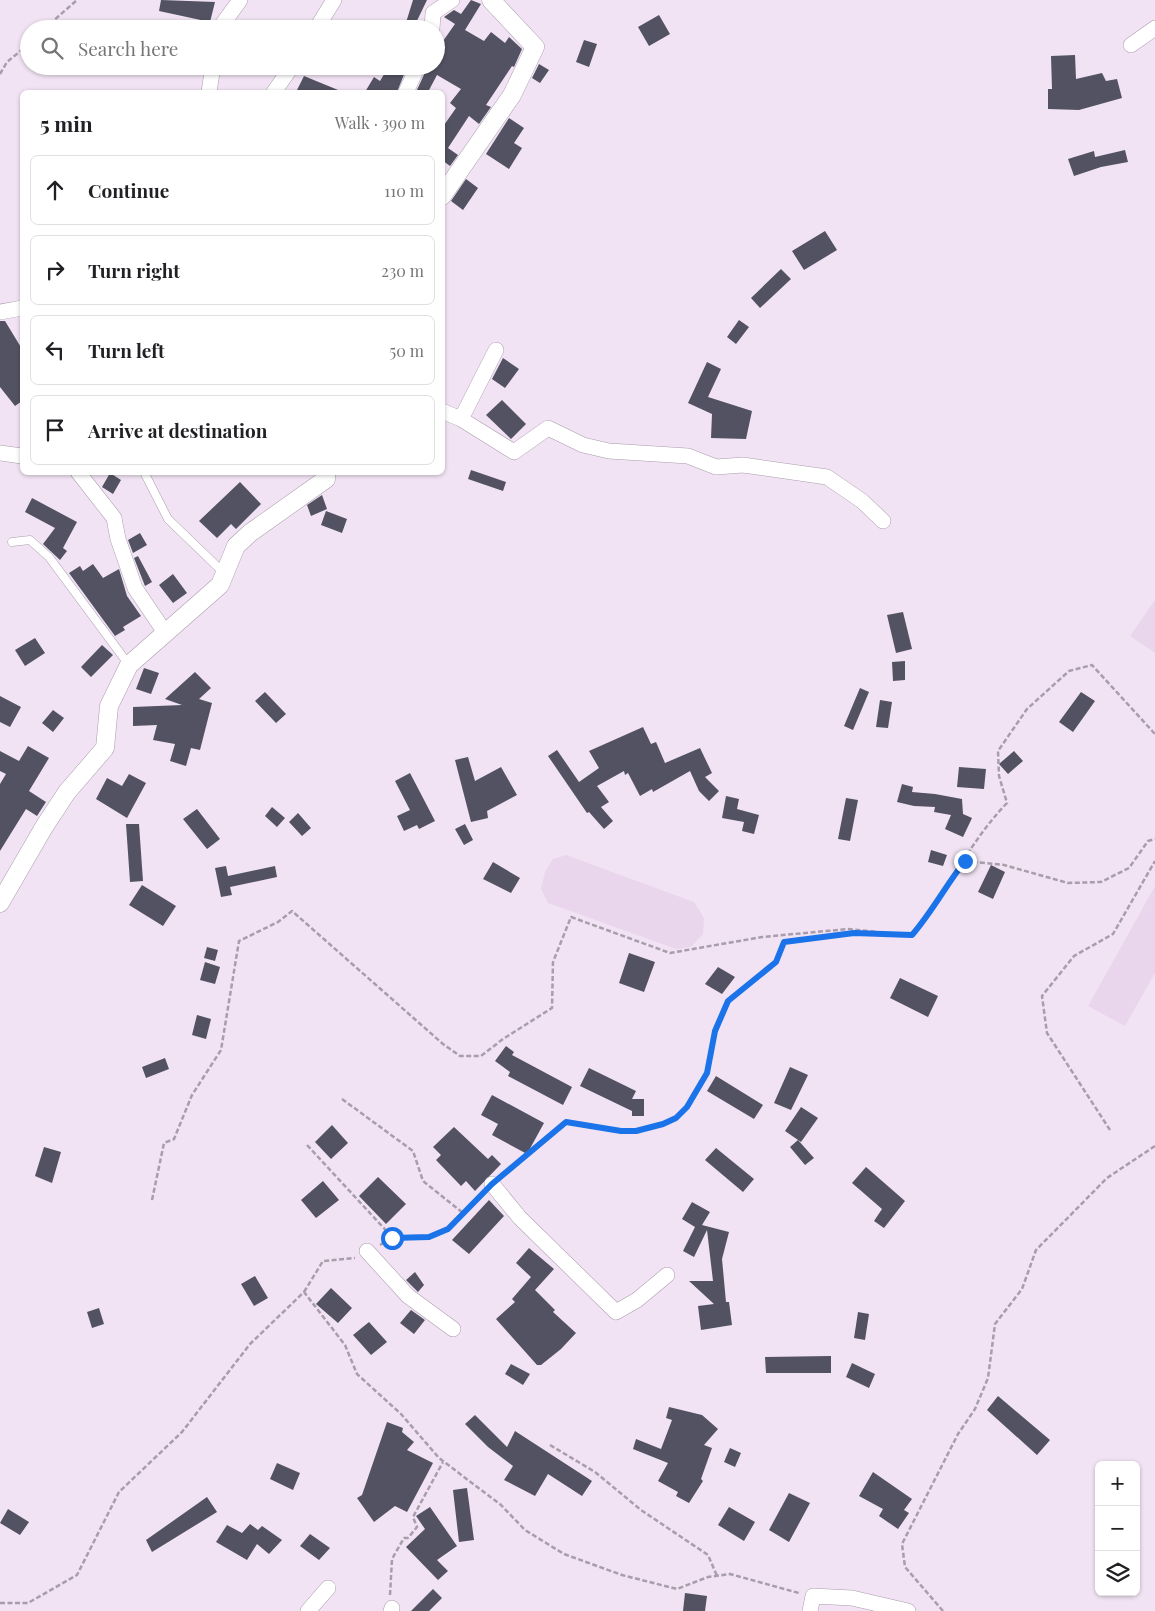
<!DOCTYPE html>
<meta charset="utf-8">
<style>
:root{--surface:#fff;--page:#f6f6f6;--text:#202124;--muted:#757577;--line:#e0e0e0}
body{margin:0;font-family:"Playfair Display",serif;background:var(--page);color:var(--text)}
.controls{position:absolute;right:15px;bottom:15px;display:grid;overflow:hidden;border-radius:8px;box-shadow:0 1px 4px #0004}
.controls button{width:45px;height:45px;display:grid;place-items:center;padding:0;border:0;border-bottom:1px solid var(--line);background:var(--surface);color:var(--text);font:25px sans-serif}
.stop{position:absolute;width:15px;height:15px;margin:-11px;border:4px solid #1a73e8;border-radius:50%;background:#fff}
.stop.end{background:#1a73e8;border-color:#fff;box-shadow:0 1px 5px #0008}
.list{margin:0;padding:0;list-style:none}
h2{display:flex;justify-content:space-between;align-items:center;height:65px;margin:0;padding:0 20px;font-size:21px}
h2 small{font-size:16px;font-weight:400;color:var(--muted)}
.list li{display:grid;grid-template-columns:32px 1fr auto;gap:15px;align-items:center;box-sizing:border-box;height:70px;margin:0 10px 10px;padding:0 10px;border:1px solid var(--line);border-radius:8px}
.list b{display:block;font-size:19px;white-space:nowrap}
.list em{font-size:16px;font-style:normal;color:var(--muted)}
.icon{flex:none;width:28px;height:28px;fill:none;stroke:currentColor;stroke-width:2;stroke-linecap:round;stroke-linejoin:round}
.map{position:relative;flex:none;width:1155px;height:1611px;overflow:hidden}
.search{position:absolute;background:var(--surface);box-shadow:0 1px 4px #0004;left:20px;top:20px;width:425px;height:55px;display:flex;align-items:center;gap:12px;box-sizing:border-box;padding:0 18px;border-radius:28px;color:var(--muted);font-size:19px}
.panel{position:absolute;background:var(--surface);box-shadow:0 1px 4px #0004;left:20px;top:90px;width:425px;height:385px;border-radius:8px}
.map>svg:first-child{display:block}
</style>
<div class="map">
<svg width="1155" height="1611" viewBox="0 0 1155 1611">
<rect width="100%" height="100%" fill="#f1e3f3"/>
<path fill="#ead6ec" d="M1155 600V653L1130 636Z
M566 855 694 902 704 918 703 934 691 947 676 949 548 903 541 889 545 872 553 859Z
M1155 886V973L1125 1026 1088 1006Z"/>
<path fill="#525262" d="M161 0 215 2 210 22 159 11Z
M413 0H427L413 29H404Z
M471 0 481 4 465 30 484 41 491 32 505 43 509 37 522 49 514 67 512 66 486 105 491 107 479 124 469 116 448 148 458 155 450 166 442 160V128L456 108 450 103 461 89 437 75 428 92H416L428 66H436V51L455 24 444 17 454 10 461 14Z
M659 15 670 34 649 46 638 27Z
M584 40 597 44 589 67 576 62Z
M1075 55 1076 79 1102 73 1106 81 1117 79 1122 98 1079 110 1048 109V89H1052L1051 56Z
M539 64 549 70 540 83 532 78Z
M389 66 407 67 397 92H365L374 77 380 81Z
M304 76 343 92H296Z
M509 118 524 128 514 143 522 148 509 169 486 154Z
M1125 150 1128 162 1101 167 1074 176 1068 159 1094 151 1095 157Z
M466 179 478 188 463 210 451 201Z
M825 231 837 250 804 270 792 251Z
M781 269 791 279 760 308 751 298Z
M739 320 749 327 736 344 727 337Z
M0 321H5L22 349V401L15 406 0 387Z
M503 358 519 369 505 388 492 379Z
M707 362 721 369 708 397 752 411 746 439 711 438 712 414 688 403Z
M502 400 526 424 511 439 486 415Z
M471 470 506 482 503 491 468 479Z
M110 473 121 480 113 494 102 487Z
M240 482 261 504 236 529 231 524 217 538 199 521Z
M322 495 327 509 311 516 307 505Z
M32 498 77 522 63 548 67 551 60 560 43 544 55 528 25 512Z
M326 511 347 519 342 533 321 525Z
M140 533 147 545 133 553 128 540Z
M138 556 152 582 145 586 134 558Z
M93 564 103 578 119 569 127 596 141 616 123 627 125 630 115 636 69 573 80 566 83 571Z
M173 574 187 593 173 603 159 585Z
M903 612 912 649 896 653 887 615Z
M35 638 45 653 25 666 15 650Z
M102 645 113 655 91 677 81 667Z
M905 661V680L893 681 892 662Z
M144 668 159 673 151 694 136 689Z
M195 672 211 688 199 699 212 703 200 750 191 748 186 766 170 761 175 744 153 740 157 725 133 726V707L182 705 165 699Z
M860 688 869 692 853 730 844 726Z
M265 692 286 714 276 723 255 701Z
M1081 692 1095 701 1073 732 1059 722Z
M0 696 21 707 10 727 0 722Z
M880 700 892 702 888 728 876 727Z
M53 710 64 718 53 732 42 723Z
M643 727 651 744 656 742 665 763 700 748 712 773 705 777 719 791 709 801 699 791 690 771 653 792 652 789 640 796 628 773 625 775 624 771 597 786 609 802 601 807 613 821 604 829 589 812 587 813 548 756 557 750 579 782 599 768 589 751Z
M28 746 49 758 29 791 46 802 37 816 26 809 0 851V784L6 774 0 771V751L19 761Z
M1014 751 1023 761 1008 774 999 764Z
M468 757 475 781 501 767 517 795 487 811 488 818 471 822 455 760Z
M959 767 986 769 984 789 957 787Z
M410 773 435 821 419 829 417 825 404 831 397 816 410 810 395 781Z
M129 774 146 783 127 818 96 799 107 778 122 786Z
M902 784 913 787 912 792 935 794 962 799 963 814 972 818 963 837 945 829 951 815 934 812 935 807 914 806 897 802Z
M726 796 739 799 737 809 759 815 754 834 742 831 744 822 722 818Z
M846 798 858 800 850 841 838 839Z
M272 807 285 818 277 827 265 816Z
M197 809 220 839 207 849 183 819Z
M298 813 311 828 302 836 289 822Z
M126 824H139L143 881 130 882Z
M465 824 473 840 464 845 455 829Z
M931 850 947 855 943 866 928 862Z
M493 862 520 878 511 893 483 879Z
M991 865 1005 872 993 899 978 892Z
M226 866 228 876 275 866 277 877 230 887 232 895 221 897 215 868Z
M142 885 176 906 163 926 129 905Z
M207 947 218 950 215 961 204 958Z
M629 953 655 962 644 992 619 983Z
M205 962 220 967 215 984 200 980Z
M718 967 735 977 722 994 705 984Z
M900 978 938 996 928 1017 890 998Z
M197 1015 211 1019 206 1039 192 1035Z
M506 1046 514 1052 512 1055 572 1087 563 1105 508 1076 510 1072 495 1061Z
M165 1058 169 1069 146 1078 142 1067Z
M790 1067 808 1075 791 1110 774 1103Z
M589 1068 636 1091 632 1099H644V1116H632V1111L580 1086Z
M716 1076 763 1105 754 1119 707 1091Z
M492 1095 544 1123 527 1154 492 1135 498 1124 481 1115Z
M801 1107 818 1118 801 1142 785 1131Z
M332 1125 348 1143 331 1159 315 1142Z
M454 1127 488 1159 492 1155 501 1164 475 1191 466 1181 461 1186 436 1160 441 1155 433 1147Z
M798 1140 814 1158 805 1165 790 1147Z
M44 1147 61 1152 52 1183 35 1176Z
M716 1148 754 1179 743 1192 705 1160Z
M866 1167 905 1201 884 1228 874 1221 882 1209 852 1183Z
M378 1177 406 1204 386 1224 359 1196Z
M323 1181 339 1200 316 1218 301 1200Z
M489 1200 504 1216 469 1254 452 1240Z
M692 1202 710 1212 702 1225 729 1232 722 1259 726 1302H729L732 1325 701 1330 698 1306 714 1304 689 1281H713L707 1230 694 1257 683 1251 695 1227 682 1219Z
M529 1248 554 1269 535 1290 555 1310 553 1312 576 1333 561 1349 541 1365H537L496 1319 515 1302 512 1299 531 1277 516 1263Z
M415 1272 424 1285 418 1292 406 1280Z
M255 1276 268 1298 254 1306 241 1284Z
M331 1288 352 1308 338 1323 316 1304Z
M99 1308 104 1324 92 1328 87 1312Z
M411 1310 425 1320 414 1334 400 1323Z
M858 1312 869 1314 865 1340 854 1338Z
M369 1322 387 1342 371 1355 353 1335Z
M831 1356V1373H766L765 1357Z
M852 1363 875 1374 869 1388 846 1377Z
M511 1364 530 1374 523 1385 505 1374Z
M998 1396 1050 1440 1037 1455 987 1410Z
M669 1407 702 1415 718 1429 704 1445 712 1448 701 1479 703 1481 689 1503 676 1496 678 1492 658 1481 668 1463 633 1449 636 1439 661 1449 672 1420 666 1418Z
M475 1415 507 1447 515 1431 592 1481 582 1496 548 1474 535 1496 504 1480 513 1466 488 1447 465 1424Z
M387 1422 403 1428 402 1432 414 1442 407 1450 433 1463 407 1512 395 1506 374 1522 357 1498 362 1495Z
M730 1448 741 1453 735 1467 724 1462Z
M277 1463 300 1473 293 1490 270 1479Z
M873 1472 912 1499 904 1510 909 1513 898 1529 879 1516 883 1509 859 1496Z
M467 1488 474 1540 459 1542 453 1490Z
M789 1493 810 1503 789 1542 769 1530Z
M207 1497 217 1512 152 1552 146 1540Z
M430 1507 457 1546 437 1560 448 1571 438 1580 406 1547 425 1529 416 1516Z
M729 1507 755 1522 744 1541 718 1525Z
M8 1509 29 1522 20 1535 0 1523Z
M250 1524 258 1530 262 1526 282 1540 269 1554 257 1544 247 1560 216 1542 227 1525 242 1533Z
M310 1534 330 1548 319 1560 300 1546Z
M433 1589 442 1598 429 1611H411Z
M685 1593 707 1596 705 1611H683Z"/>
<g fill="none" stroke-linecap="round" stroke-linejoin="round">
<g stroke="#aa9dac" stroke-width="9">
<path id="service" d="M144 472 168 519 225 574
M12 542 30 540 49 557 129 665"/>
</g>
<g stroke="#aa9dac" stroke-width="16">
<path id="minor" d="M219 29 240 0
M316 29 334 0
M432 29 433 13 452 0
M1131 45 1155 28
M209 92 213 66
M274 92 292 66
M406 92 418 66
M0 312 22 308
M442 411 461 419 514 452 548 428 583 445 609 451 688 456 716 467 743 465 827 477 862 501 883 521
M461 419 496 350
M0 453 22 456
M78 472 114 518 118 539 135 588 166 634
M492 1184 520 1218 616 1312 637 1300 667 1275
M367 1251 408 1296 453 1329
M308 1611 328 1588
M391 1611 392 1608
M810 1611 813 1596 852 1598 908 1611"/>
</g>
<g stroke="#aa9dac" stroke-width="19">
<path id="tertiary" d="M442 196 512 95 535 47 491 0
M0 903 44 827 67 792 105 748 109 706 129 665 220 585 236 546 250 533 326 479V472"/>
</g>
<path stroke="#a89daa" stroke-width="2.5" stroke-dasharray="5 2.5" stroke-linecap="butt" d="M44 29 77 0
M0 74 7 62 29 44
M965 861 1004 865 1068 883 1101 882 1129 868 1148 841 1155 839
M342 1099 413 1151 423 1181 463 1213
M1110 1130 1047 1033 1042 996 1074 956 1113 934 1155 861
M307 1145 393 1238
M502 1176 566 1122 621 1131H636L663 1124 675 1118 687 1107 707 1073 715 1031 728 1001 776 961 784 941 854 933 912 935C947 893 969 842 1007 803L999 776 998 751 1027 709 1069 671 1092 665 1155 734
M152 1200 164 1143 174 1139 192 1095 221 1050 239 941 278 922 292 911 443 1044 460 1056H481L503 1039 552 1008 553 962 571 917 670 953 762 937 848 929 886 933
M380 1245C400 1234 409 1241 429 1237 452 1232 467 1209 483 1193
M304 1292 323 1261 355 1258
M550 1445 595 1472 641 1510 708 1555 717 1576
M390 1595 392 1559 404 1538H408L417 1527 413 1517 443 1462
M0 1603H28L77 1575 119 1492 182 1432 250 1344 304 1292 345 1345 357 1374 401 1414 439 1458 501 1505 525 1530 564 1554 622 1575 677 1589 708 1577 730 1574 799 1593
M943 1611 905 1567 902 1544 958 1434 975 1409 988 1378 995 1324 1022 1289 1036 1250 1107 1178 1155 1146"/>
<use href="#service" stroke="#fff" stroke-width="8"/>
<use href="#minor" stroke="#fff" stroke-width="15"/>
<use href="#tertiary" stroke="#fff" stroke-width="18"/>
</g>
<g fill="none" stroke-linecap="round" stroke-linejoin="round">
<path stroke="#1a73e8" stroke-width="6" d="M392 1238 429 1237 448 1229 492 1184 566 1122 621 1131H636L663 1124 676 1118 687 1107 707 1073 715 1031 728 1001 776 962 784 942 854 933 912 935C932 912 946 885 965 861"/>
</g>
</svg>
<div class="controls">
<button>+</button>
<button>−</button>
<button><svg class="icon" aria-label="layers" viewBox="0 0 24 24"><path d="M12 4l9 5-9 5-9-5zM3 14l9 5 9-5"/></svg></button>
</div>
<div class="stop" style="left:392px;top:1238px"></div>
<div class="stop end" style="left:965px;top:861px"></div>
<div class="search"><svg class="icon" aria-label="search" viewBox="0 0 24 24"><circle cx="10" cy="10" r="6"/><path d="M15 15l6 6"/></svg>Search here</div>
<section class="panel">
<h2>5 min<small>Walk · 390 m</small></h2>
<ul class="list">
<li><svg class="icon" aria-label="ahead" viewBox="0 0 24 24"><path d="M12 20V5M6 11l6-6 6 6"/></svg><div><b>Continue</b></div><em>110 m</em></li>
<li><svg class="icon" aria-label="right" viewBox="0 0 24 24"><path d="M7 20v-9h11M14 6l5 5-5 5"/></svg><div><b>Turn right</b></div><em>230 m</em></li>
<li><svg class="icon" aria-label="left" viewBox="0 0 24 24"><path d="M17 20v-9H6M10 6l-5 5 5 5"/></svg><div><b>Turn left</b></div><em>50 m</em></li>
<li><svg class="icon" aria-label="arrive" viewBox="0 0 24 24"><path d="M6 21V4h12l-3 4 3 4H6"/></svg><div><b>Arrive at destination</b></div></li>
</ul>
</section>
</div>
